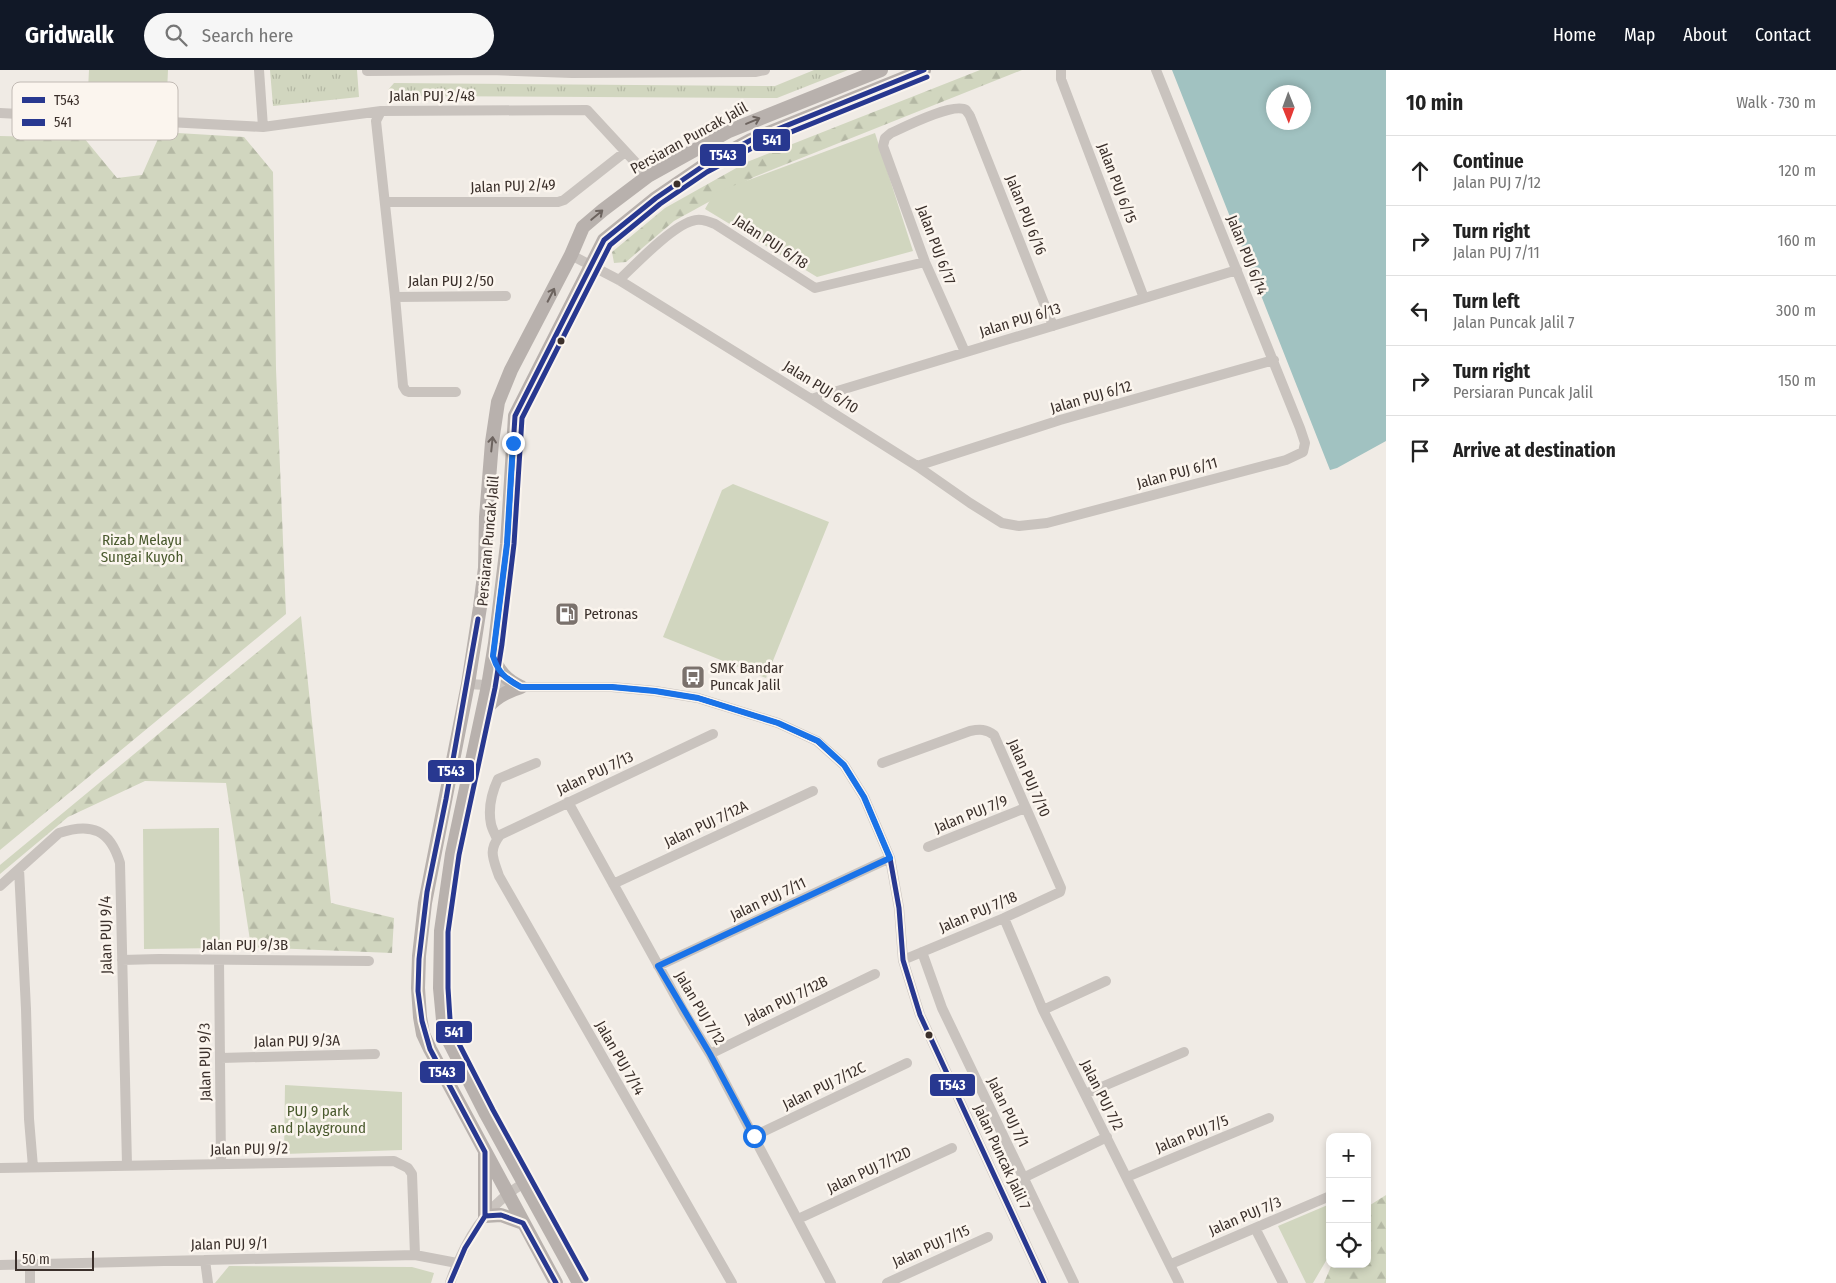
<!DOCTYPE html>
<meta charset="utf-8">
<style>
:root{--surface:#fff;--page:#f6f6f6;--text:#222;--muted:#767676;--line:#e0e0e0;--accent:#111827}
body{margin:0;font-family:"Fira Sans Condensed",sans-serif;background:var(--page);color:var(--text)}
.controls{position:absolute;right:15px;bottom:15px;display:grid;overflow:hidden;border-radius:10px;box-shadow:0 2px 8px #0003}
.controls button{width:45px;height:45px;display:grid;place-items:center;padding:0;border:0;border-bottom:1px solid var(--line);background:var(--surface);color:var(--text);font:25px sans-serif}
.compass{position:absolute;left:1266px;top:15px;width:45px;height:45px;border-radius:50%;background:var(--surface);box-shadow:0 2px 8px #0003;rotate:179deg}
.scale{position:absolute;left:15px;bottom:12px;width:79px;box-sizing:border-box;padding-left:5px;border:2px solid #3b302b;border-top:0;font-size:14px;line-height:18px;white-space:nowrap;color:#3b302b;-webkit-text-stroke:4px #fbf5ee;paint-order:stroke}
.stop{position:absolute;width:15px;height:15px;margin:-11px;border:4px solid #1a73e8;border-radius:50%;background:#fff}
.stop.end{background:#1a73e8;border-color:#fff;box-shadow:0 1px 5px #0008}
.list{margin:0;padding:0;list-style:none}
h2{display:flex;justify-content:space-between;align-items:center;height:65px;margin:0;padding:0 20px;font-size:21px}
h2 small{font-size:16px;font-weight:400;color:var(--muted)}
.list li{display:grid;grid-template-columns:32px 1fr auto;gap:15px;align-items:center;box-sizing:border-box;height:70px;padding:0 20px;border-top:1px solid var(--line)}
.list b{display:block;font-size:19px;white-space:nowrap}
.list p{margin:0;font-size:16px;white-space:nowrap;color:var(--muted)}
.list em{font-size:16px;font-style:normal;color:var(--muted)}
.icon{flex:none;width:28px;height:28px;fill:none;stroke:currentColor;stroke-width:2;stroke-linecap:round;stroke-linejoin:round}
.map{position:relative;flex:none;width:1386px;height:1213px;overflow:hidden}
header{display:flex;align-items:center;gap:30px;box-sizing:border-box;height:70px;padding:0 25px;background:var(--accent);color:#fff}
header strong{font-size:24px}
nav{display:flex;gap:28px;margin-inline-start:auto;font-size:18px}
.search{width:350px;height:45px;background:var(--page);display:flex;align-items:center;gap:12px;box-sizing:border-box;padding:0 18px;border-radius:28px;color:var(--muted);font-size:19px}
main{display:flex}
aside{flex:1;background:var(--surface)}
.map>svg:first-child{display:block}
</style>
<header>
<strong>Gridwalk</strong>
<div class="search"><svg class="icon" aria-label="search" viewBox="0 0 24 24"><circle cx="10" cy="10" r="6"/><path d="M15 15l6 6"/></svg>Search here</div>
<nav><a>Home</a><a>Map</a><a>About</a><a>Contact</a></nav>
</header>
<main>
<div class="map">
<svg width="1386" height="1213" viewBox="0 0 1386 1213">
<defs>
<pattern id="grass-tufts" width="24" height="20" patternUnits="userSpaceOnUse" patternTransform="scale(1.25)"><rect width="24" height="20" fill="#d1d6bf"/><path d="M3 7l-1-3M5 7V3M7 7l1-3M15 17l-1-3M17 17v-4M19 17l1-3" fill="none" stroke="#b4b8a4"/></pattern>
<pattern id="forest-firs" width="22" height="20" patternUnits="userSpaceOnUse" patternTransform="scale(1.25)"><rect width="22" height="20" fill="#d1d6bf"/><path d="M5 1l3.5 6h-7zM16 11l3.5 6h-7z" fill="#b4b8a4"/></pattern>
</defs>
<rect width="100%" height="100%" fill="#f0ebe5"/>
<path fill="url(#grass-tufts)" d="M270 0H357L359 27 273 36Z
M814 0H848L777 28 395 26 388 20 394 13 775 16Z"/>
<path fill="url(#forest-firs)" d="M980 0H1022L754 107 674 151 626 192 614 193 612 182 665 138 747 92Z
M161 62 244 67 273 102 276 299 286 544 0 780V66L84 68 117 108 142 105Z
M301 546 331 833 394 848 392 883 251 877 226 713 145 711 68 747 0 804V795Z
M1386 1125V1213H1324L1332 1194H1367V1137Z"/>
<path fill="#d1d6bf" d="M89 0H168L166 45 87 40Z
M875 63 913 181 817 207 705 139 714 123Z
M733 414 829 452 766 608 663 567 722 420Z
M219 758 220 878 144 879 143 759Z
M285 1015 402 1022V1080L284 1084Z
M1330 1134V1184L1313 1213H1306L1278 1156Z
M229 1196 412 1197 434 1203 431 1213H215Z"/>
<path fill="#a1c2c1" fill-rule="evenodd" d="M1172 0H1386V371L1337 398 1330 400ZM1274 22H1304V52H1274Z"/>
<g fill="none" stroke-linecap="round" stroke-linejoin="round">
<path stroke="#c9c3be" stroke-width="10" d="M259 0 263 57
M1061 0V9L1144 228
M367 1 491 0 572 3 755 2 765 0
M0 43 263 57 381 41
M385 132H558L564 130 625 82
M571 185 619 210 811 329 917 396 970 433 1002 453 1019 456 1047 453 1286 390 1303 382 1305 373 1300 358 1156 0
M619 210C635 195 671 157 692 151 700 148 707 151 715 154L815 218 925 192
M395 227 506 226
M965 282 925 192 883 76 885 68 891 63C904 57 954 32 966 40 966 41 970 45 970 46L1053 256
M456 322H409L406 321 403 316 395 227 376 51 381 41 587 40 648 106
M811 329 1237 200
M917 396 1060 350 1274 290
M468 614 521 617H612L655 621 698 628 778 653 817 671 844 695 864 727 890 788 899 838 903 890 920 945 1044 1213
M713 664 500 765C488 781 493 788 499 806L732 1213
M882 693 970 661C980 659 986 659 994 665L1061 818 1060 822 1004 848 903 890
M568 732 684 942 710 984 831 1213
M497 769C495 764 492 759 491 754 488 739 492 722 498 709L536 693
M928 777 1025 738
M19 799 26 939 29 1049 33 1097
M613 814 813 721
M0 816 59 763C92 752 110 760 120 793L127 1095
M1004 848 1043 940 1179 1213
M922 882 942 938 1074 1213
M122 890 159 889 369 891
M219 890 221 1094
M658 896 890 788
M1043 940 1106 911
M710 984 875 904
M221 988 375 984
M1085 1024 1184 982
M754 1066 907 993
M0 1098 394 1091 408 1098 412 1104 415 1185
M1127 1107 1269 1048
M1023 1108 1107 1067
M798 1149 952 1078
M1255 1158 1283 1213
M205 1190 208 1213
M30 1194V1213
M1171 1194 1330 1126
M0 1195 415 1185 457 1193
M450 1213C465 1170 485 1136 524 1113
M887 1213 988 1167"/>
<path stroke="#b8b1ad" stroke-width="14" d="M493 586C498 601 506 610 521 617
M483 642C494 629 504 622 521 617
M485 1084V1146L501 1145 523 1153
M556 1213 430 979 423 964 420 947 418 918 419 886 425 833 468 614 480 537 485 498 486 447 492 372 498 332 511 300 571 185 583 157 603 140 648 106 729 61 881 0
M579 1213 486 1044 449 971 443 950 440 918 441 861 452 784 488 616 495 573 507 474 515 346 604 170 656 128 703 96 751 70 924 0"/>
<g stroke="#fbf5ee" stroke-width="9">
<path id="bus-1" d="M924 0 751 70 703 96 656 128 604 170 515 346 507 474 493 586 501 604 521 617H612L655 621 698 628 778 653 817 671 844 695 864 727 890 788 899 838 903 890 920 945 1044 1213
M478 549 446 729 427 822 419 889 418 921 422 951 430 979 485 1082V1146
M485 1146 501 1145 523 1153 556 1213
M450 1213 465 1178 485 1146"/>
</g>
<g stroke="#fbf5ee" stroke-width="9">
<path id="bus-2" d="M586 1209 493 1040 456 968 450 949 448 918V862L459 785 495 618 502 574 514 474 522 348 610 175 660 134 707 102 754 77 927 7"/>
</g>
<use href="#bus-1" stroke="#283890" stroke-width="5"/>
<use href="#bus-2" stroke="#283890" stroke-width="5"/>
</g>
<defs><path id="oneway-shaft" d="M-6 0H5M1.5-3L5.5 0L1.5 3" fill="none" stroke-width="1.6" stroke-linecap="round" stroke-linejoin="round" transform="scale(1.25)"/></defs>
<g stroke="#6d645f">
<use href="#oneway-shaft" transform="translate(753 51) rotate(-23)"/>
<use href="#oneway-shaft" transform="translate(597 145) rotate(-40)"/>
<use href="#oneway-shaft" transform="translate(551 225) rotate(-63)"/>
<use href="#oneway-shaft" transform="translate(492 374) rotate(-84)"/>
</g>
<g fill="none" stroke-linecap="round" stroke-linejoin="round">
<path stroke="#1a73e8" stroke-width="6" d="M513 373 507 474 493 586C497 601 506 610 521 617H612L655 621 698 628 778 653 818 671 844 695 864 727 890 788 658 896 710 984 754 1066"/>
</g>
<defs>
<g id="fuel-square" transform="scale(1.25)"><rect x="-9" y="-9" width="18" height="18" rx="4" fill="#7a716c" stroke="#fbf5ee"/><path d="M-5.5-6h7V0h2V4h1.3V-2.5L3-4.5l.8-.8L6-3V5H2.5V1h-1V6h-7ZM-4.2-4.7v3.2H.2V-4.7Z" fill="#fff"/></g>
<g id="bus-square" transform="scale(1.25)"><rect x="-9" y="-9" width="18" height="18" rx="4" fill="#7a716c" stroke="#fbf5ee"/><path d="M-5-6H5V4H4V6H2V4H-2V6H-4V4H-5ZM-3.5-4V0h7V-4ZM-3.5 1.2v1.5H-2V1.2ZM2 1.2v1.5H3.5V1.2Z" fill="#fff"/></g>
</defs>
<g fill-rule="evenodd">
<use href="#fuel-square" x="567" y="544"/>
<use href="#bus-square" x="693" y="607"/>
</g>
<g fill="#3b302b" stroke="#fbf5ee" stroke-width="2">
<circle cx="677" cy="114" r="4.5"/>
<circle cx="561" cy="271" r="4.5"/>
<circle cx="929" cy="965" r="4.5"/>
</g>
<g text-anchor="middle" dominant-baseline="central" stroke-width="5" stroke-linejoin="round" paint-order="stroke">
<g font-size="15" fill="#3b302b" stroke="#fbf5ee">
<text x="432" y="26">Jalan PUJ 2/48</text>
<text transform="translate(689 68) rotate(-29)">Persiaran Puncak Jalil</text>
<text transform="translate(1117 113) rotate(69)">Jalan PUJ 6/15</text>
<text transform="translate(513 116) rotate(-2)">Jalan PUJ 2/49</text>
<text transform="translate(1026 145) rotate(68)">Jalan PUJ 6/16</text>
<text transform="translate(771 172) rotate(33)">Jalan PUJ 6/18</text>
<text transform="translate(936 175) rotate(69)">Jalan PUJ 6/17</text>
<text transform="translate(1247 185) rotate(68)">Jalan PUJ 6/14</text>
<text x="451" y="211">Jalan PUJ 2/50</text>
<text transform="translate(1020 250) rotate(-17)">Jalan PUJ 6/13</text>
<text transform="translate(821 317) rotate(32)">Jalan PUJ 6/10</text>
<text transform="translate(1091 327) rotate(-16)">Jalan PUJ 6/12</text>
<text transform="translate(1177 403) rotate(-15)">Jalan PUJ 6/11</text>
<text transform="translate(488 471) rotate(-85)">Persiaran Puncak Jalil</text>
<text transform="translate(595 703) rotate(-25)">Jalan PUJ 7/13</text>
<text transform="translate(1029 708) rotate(66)">Jalan PUJ 7/10</text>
<text transform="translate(971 744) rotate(-22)">Jalan PUJ 7/9</text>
<text transform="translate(706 754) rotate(-25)">Jalan PUJ 7/12A</text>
<text transform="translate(768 829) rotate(-25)">Jalan PUJ 7/11</text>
<text transform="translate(978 842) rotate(-23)">Jalan PUJ 7/18</text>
<text transform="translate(106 865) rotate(-91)">Jalan PUJ 9/4</text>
<text x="245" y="875">Jalan PUJ 9/3B</text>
<text transform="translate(786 930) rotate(-26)">Jalan PUJ 7/12B</text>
<text transform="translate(700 938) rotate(59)">Jalan PUJ 7/12</text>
<text transform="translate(297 971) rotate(-1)">Jalan PUJ 9/3A</text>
<text transform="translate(620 988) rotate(60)">Jalan PUJ 7/14</text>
<text transform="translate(205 992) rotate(-91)">Jalan PUJ 9/3</text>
<text transform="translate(824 1016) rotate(-26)">Jalan PUJ 7/12C</text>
<text transform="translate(1102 1025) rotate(63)">Jalan PUJ 7/2</text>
<text transform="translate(1008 1042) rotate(64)">Jalan PUJ 7/1</text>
<text transform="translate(1192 1064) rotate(-22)">Jalan PUJ 7/5</text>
<text transform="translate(249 1079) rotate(-1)">Jalan PUJ 9/2</text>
<text transform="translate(1002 1087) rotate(65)">Jalan Puncak Jalil 7</text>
<text transform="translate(869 1100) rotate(-25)">Jalan PUJ 7/12D</text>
<text transform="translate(1245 1146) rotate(-23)">Jalan PUJ 7/3</text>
<text transform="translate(229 1174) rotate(-1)">Jalan PUJ 9/1</text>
<text transform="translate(931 1176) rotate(-24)">Jalan PUJ 7/15</text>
</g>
<g font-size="15" fill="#4a5a2e" stroke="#fbf5ee">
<text x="142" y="470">Rizab Melayu<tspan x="142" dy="17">Sungai Kuyoh</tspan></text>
<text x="318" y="1041">PUJ 9 park<tspan x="318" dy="17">and playground</tspan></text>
</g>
<g font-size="15" fill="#3b302b" stroke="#fbf5ee" text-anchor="start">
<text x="584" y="544">Petronas</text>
<text x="710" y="598">SMK Bandar<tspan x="710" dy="17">Puncak Jalil</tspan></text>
</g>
</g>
<rect x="12" y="12" width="166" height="58" rx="8" fill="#fbf5ee" stroke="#c1bab4" stroke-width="1"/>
<rect x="22" y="27" width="23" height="6" fill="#283890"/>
<rect x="22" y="49" width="23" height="7" fill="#283890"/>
<g font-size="14" fill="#3b302b">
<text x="54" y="35">T543</text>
<text x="54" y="57">541</text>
</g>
<g stroke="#fbf5ee" stroke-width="2">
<rect x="752" y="58" width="39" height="24" rx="5" fill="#283890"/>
<rect x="699" y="73" width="48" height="24" rx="5" fill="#283890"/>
<rect x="427" y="689" width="48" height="24" rx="5" fill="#283890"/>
<rect x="435" y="950" width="38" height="24" rx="5" fill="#283890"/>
<rect x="419" y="990" width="47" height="24" rx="5" fill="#283890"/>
<rect x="929" y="1003" width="47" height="24" rx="5" fill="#283890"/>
</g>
<g font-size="14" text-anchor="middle" font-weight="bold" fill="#fff">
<text x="772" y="75">541</text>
<text x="723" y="90">T543</text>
<text x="451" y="706">T543</text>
<text x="454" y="967">541</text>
<text x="442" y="1007">T543</text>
<text x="952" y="1020">T543</text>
</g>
</svg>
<div class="controls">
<button>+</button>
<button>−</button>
<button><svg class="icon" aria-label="locate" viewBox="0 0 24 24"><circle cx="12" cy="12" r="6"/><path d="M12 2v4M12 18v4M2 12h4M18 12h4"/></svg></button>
</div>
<svg class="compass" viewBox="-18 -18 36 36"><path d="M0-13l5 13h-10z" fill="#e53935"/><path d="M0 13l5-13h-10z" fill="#767676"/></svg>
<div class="scale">50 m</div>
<div class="stop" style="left:754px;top:1066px"></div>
<div class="stop end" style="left:513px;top:373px"></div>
</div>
<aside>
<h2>10 min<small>Walk · 730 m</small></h2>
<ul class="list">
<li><svg class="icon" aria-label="ahead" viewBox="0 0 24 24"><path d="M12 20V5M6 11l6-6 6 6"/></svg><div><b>Continue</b><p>Jalan PUJ 7/12</p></div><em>120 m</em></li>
<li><svg class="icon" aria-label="right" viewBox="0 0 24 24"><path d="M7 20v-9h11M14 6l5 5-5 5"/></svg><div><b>Turn right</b><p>Jalan PUJ 7/11</p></div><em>160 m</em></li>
<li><svg class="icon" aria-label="left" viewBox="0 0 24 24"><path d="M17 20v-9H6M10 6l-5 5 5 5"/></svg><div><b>Turn left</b><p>Jalan Puncak Jalil 7</p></div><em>300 m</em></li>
<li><svg class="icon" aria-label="right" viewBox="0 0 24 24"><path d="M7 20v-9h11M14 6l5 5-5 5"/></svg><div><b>Turn right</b><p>Persiaran Puncak Jalil</p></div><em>150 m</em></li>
<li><svg class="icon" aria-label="arrive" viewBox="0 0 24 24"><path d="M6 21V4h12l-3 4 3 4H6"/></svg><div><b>Arrive at destination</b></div></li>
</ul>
</aside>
</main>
